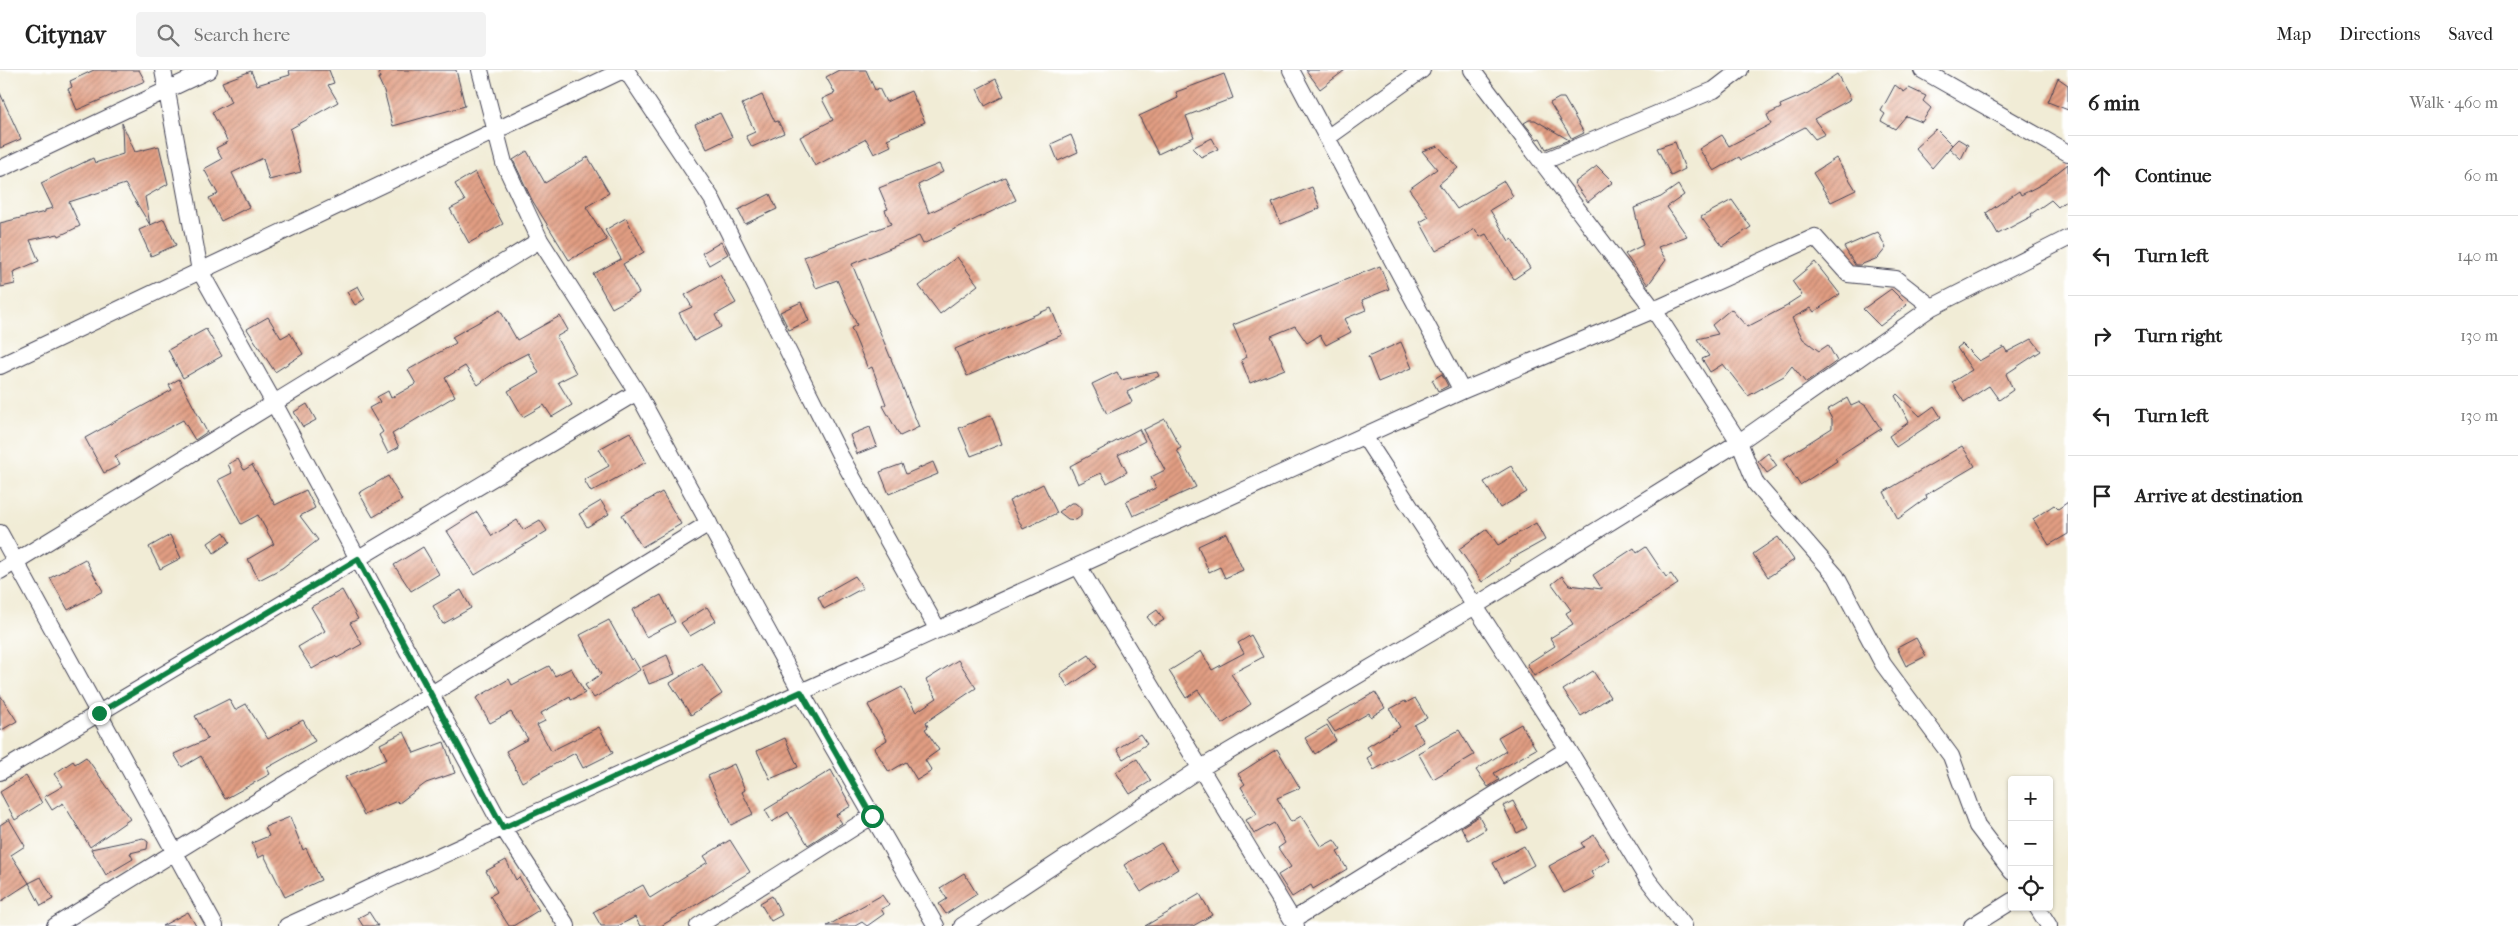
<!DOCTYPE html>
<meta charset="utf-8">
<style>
:root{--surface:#fff;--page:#f2f2f2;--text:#222;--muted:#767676;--line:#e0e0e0}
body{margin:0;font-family:"IM FELL French Canon",serif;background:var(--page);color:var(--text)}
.controls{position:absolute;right:15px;bottom:15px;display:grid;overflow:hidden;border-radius:5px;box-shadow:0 1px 4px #0004}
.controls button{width:45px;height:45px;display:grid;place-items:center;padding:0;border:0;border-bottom:1px solid var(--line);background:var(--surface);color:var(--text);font:25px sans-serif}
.stop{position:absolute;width:15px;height:15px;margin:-11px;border:4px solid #0b8043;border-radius:50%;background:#fff}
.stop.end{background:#0b8043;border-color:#fff;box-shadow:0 1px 5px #0008}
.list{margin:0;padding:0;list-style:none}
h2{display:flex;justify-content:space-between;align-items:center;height:65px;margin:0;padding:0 20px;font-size:21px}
h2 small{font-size:16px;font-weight:400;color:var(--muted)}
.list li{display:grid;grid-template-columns:32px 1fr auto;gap:15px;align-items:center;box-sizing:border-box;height:80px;padding:0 20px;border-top:1px solid var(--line)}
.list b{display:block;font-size:19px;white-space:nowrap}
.list em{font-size:16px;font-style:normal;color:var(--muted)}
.icon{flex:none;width:28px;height:28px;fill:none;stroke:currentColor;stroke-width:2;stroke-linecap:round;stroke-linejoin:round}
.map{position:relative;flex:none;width:2068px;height:856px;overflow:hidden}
header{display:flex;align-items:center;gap:30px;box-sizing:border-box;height:70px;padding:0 25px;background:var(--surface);border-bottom:1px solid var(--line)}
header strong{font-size:24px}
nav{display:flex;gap:28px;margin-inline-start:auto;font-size:18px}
.search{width:350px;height:45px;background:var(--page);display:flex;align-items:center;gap:12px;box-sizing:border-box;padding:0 18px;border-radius:5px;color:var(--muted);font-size:19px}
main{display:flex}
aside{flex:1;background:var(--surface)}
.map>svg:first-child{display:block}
</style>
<header>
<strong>Citynav</strong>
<div class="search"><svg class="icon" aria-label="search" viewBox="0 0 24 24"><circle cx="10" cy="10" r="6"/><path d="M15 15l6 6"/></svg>Search here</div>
<nav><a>Map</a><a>Directions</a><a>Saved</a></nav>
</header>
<main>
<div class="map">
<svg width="2068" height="856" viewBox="0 0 2068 856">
<defs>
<pattern id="building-hatch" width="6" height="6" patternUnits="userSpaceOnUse" patternTransform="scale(1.25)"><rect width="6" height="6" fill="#e19d82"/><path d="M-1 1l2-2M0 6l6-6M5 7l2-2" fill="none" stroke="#b6806c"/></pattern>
</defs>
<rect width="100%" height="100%" fill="#fff"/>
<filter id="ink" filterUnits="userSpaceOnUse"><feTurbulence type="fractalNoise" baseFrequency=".02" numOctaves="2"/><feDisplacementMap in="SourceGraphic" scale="10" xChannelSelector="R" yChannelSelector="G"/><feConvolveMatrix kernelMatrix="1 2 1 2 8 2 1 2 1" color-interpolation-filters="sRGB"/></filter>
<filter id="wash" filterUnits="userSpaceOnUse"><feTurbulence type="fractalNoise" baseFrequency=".0096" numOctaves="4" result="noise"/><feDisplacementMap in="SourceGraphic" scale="20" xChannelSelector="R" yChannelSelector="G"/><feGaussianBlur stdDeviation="1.12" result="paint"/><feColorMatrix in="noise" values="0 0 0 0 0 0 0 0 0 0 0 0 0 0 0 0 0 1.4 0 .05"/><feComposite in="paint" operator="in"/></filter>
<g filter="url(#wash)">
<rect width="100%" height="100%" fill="#f1ecd6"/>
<g id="blocks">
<path fill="url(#building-hatch)" d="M94 0H139L145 11 77 40 68 19 72 17 70 11Z
M289 0H329L334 13 328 15 338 32 290 59 301 102 269 110 263 88 232 103 249 137 221 151 209 128 218 124 204 99 222 89 216 78 228 72 212 42 231 32 222 12 251 1 257 15 290 5Z
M378 0H456L465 36 393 56 384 21 378 8H380Z
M839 0H866L875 20 879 18 886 32 911 21 925 52 887 69 891 76 874 84 866 69 815 96 800 67 833 50 822 29 835 23 826 7Z
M1306 0H1345L1320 19Z
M1224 4 1233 28 1186 46 1194 67 1158 84 1139 46 1178 28 1176 22Z
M1837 4 1851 29 1814 49 1825 64 1815 69 1805 57 1741 90 1739 87 1714 101 1699 79 1722 65 1729 76 1771 54 1767 45 1781 38 1780 35 1808 23Z
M2058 8 2068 15V40L2048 32Z
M996 9 1004 26 985 36 977 19Z
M1895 15 1904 22 1909 18 1926 26 1923 31 1931 38 1922 52 1906 46 1895 59 1881 51 1885 44 1881 41Z
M0 23 21 69 0 78Z
M762 25 775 52 778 51 784 63 752 77 746 66 755 62 742 34Z
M1559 28H1564L1584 63 1572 69 1550 33Z
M720 43 732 67 707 79 695 54Z
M1529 50H1535L1569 70 1546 79 1540 68 1537 69 1524 53Z
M122 53 135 82 159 76 168 114 145 127 150 155 125 114 69 132 80 156 59 166 58 164 30 170 39 191 13 202 15 214 1 217 0 153 45 142V140L53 138 41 113 93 88 95 93 123 84Z
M1936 59 1952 75 1932 98 1915 78Z
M1071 65 1078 82 1058 91 1051 74Z
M1212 68 1218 79 1201 87 1192 78Z
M1958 69 1968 75 1961 89 1949 78Z
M1675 72 1685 99 1671 106 1657 78Z
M1438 76 1458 98 1439 114 1457 139 1504 111 1513 126 1490 140 1509 171 1512 169 1530 198 1514 209 1486 164 1480 167 1475 159 1436 181 1420 152 1429 147 1409 119 1437 99 1422 81Z
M527 81 545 113 588 87 609 123 586 137 607 170 569 190 532 130 513 90Z
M1836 88 1856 120 1831 132 1813 103Z
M939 94 943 102 918 115 929 143 1005 107 1016 130 923 174 919 166 852 194 919 357 900 366 883 336 886 334 872 297 868 299 851 258 857 255 837 210 816 218 804 187 891 154 885 140 888 139 879 118Z
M2068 94V129L2058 137 2051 130 2031 144 2032 146 1998 164 1986 143 2019 121 2021 125 2044 113Z
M1597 96 1613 112 1588 132 1574 113Z
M475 102 503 154 469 173 450 139 465 131 455 114Z
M1678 115 1684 125 1667 137 1687 166 1658 177 1666 190 1648 215 1625 184 1643 175 1634 138 1661 127Z
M1312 117 1320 138 1281 154 1272 133Z
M770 124 777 139 745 154 738 140Z
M1732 130 1751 157 1722 176 1701 147Z
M626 148 644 182 623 194 639 223 612 238 593 204 621 189 605 160Z
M164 149 176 175 151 186 139 160Z
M1878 162 1886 178 1878 188 1860 195H1855L1844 177Z
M721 172 728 184 709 195 702 183Z
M957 187 978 215 940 244 919 216Z
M1815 192 1840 224 1814 242 1811 238 1792 248 1803 269 1819 281 1828 275 1837 291 1806 313 1792 296 1784 306 1748 326 1723 294 1710 302 1702 289 1709 286 1697 269 1718 264 1712 255 1731 239 1747 257 1789 235 1788 234 1802 225 1792 211Z
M1380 196 1389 219 1362 230 1366 240 1344 249 1351 262 1326 275 1320 265 1307 273 1295 256 1271 266 1285 299 1250 313 1241 290 1247 287 1233 255Z
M720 205 736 233 715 245 721 257 694 271 679 243 692 237 685 225Z
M358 216 365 229 355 235 347 222Z
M1891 219 1907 235 1880 256 1863 239Z
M801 232 809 251 789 260 780 242Z
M1051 238 1062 265 967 306 955 279Z
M500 240 517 270 560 246 568 260 556 267 576 303 558 312 572 335 552 347 544 335 523 347 508 321 539 303 528 283 503 296 478 315 465 296 445 308 455 326 392 364 399 377 388 383 379 365 383 362 369 338 380 332 377 327 388 321 391 328 416 314 408 300 456 273 452 267Z
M268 247 281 268 290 263 303 284 275 302 247 259Z
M206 259 222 286 183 308 168 280Z
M2032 269 2041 281 2006 304 2013 320 1999 330 1989 316 1964 332 1952 312 1972 300 1957 278 1962 274 1979 291 2004 277 2007 282Z
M1401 272 1412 298 1378 312 1368 287Z
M1117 302 1121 310 1157 302 1159 306 1127 322 1132 332 1107 344 1092 314Z
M1442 304 1448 316 1438 321 1432 310Z
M179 309 207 362 195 370 183 350 115 386 120 395 104 403 85 368 172 320 169 315Z
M1897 324 1920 346 1934 336 1941 347 1896 377 1889 366 1909 352 1895 326Z
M1847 328 1851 336 1860 332 1866 336 1881 359 1835 388 1837 391 1800 415 1783 389 1832 358V349L1827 340Z
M307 334 316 350 303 357 294 342Z
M991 345 1002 374 971 386 959 358Z
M1165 349 1181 378 1177 380 1196 417 1133 446 1126 431 1156 418 1151 407 1165 400 1143 360Z
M870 357 877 376 857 384 850 365Z
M1139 359 1145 371 1118 385 1127 402 1107 413 1101 403 1078 414 1070 396Z
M630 362 646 392 591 422 584 410 609 396 599 379Z
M1962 376 1975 396 1926 425 1927 428 1898 449 1884 422Z
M1768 383 1777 396 1767 403 1758 391Z
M238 389 244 400 252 395 275 435 306 420 315 438 300 446 318 470 282 498 259 510 248 489 274 474 258 445 241 454 218 410 232 403 228 394Z
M933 392 938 404 889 424 880 402 902 394 906 404Z
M1511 396 1527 422 1500 438 1484 412Z
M388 406 402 430 373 447 359 423Z
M1043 414 1057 443 1023 459 1009 431Z
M662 422 681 454 642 477 622 445Z
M601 431 609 444 587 457 579 444Z
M2068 432V464L2049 475 2033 449 2054 435 2058 439Z
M1071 433H1075L1081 438V446L1076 450 1068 449 1059 442Z
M477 442 492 466 517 450 523 460 540 450 547 461 475 505 447 461Z
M1536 453 1545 470 1509 490 1510 492 1482 512 1459 479 1487 459 1498 475Z
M224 462 230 472 214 483 208 473Z
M1226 463 1243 500 1225 508 1220 497 1209 502 1198 476Z
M170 465 181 488 160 499 149 477Z
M1778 467 1794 490 1768 507 1753 484Z
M423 477 439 504 411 521 394 495Z
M1646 477 1666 507 1671 504 1678 514 1534 606 1527 594 1555 576 1550 568 1573 554 1566 543 1571 540 1552 514 1562 506 1569 515 1602 519 1593 505 1634 478 1637 483Z
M85 489 103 521 68 540 50 508Z
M855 506 863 518 824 539 818 527Z
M342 520 358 549 350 553 362 574 337 588 335 586 312 599 298 577 325 561 311 537Z
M461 520 471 538 443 554 433 536Z
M661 525 675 552 646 567 632 540Z
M707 537 716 551 690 566 681 553Z
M1157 540 1164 550 1154 556 1147 547Z
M609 550 631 590 633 588 640 600 594 628 585 615 601 604 580 565Z
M1251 565 1263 587 1231 604 1251 634 1222 654 1198 620 1186 628 1169 601 1201 581 1212 600 1244 583 1238 573Z
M1916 568 1926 586 1906 596 1897 578Z
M667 585 675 604 649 614 642 597Z
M1089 585 1097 597 1068 617 1060 604Z
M958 590 976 618 926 652 928 657 925 659 939 680 925 690 932 701 917 710 906 692 889 702 874 678 887 670 868 635 902 617 916 642 937 628 926 610Z
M702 593 722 624 691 645 670 613Z
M549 596 555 606 571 598 585 623 571 630 570 627 541 643 545 651 537 655 551 681 599 657 613 683 583 698 575 683 522 712 506 681 528 669 511 642 490 653 476 628 509 609 512 615Z
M1593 601 1610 627 1581 646 1563 620Z
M1375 622 1385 638 1371 647 1369 643 1335 662 1327 650Z
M0 625 17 651 0 661Z
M1415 628 1427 648 1414 655 1424 672 1374 700 1367 688 1372 685 1367 677 1400 657 1390 639 1405 631 1406 633Z
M229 629 235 640 246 634 268 669 303 650 315 671 267 698 270 704 225 729 201 686 182 697 174 684 208 669 195 646Z
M1521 654 1536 679 1494 703 1499 710 1488 717 1476 700 1506 681 1498 667Z
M1327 655 1336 670 1315 684 1305 668Z
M1459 660 1474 685 1433 709 1418 683Z
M404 662 414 683 444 672 455 703 426 713 399 733 397 731 364 745 345 707 387 689 380 674Z
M1140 664 1147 674 1123 689 1117 679Z
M785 668 798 697 770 709 757 681Z
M1277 679 1300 718 1277 728 1291 752 1301 746 1321 777 1334 770 1341 780 1337 782 1347 799 1313 819 1311 815 1292 827 1278 805 1291 797 1278 778 1285 773 1274 753 1254 764 1246 750 1257 744 1241 717 1245 714 1238 704Z
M86 687 130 749 90 777 63 733 52 740 44 727 63 716 54 704 73 691 75 694Z
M1137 689 1151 711 1130 724 1116 702Z
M734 694 745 720 742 722 753 744 731 755 708 706Z
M831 700 851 736 836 745 842 753 808 775 788 742 772 752 765 740Z
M26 706 42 733 15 750 0 722Z
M1513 731 1527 758 1517 763 1503 736Z
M1479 746 1486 759 1468 770 1461 757Z
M290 747 303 780 306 778 321 810 285 827 264 785 258 788 252 773 269 766 265 757Z
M9 749 25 776 11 785 29 813 0 832V755Z
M1594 765 1610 790 1591 802 1594 807 1564 823 1549 796 1584 777 1581 773Z
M143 768 148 772 147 779 130 783 133 789 106 805 91 779Z
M730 770 750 802 661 856H640L635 847 618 856H601L593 842 643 815 650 828 708 792 704 786Z
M1161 773 1178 799 1141 822 1124 795Z
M1524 776 1534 795 1504 812 1493 793Z
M506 790 516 810 519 807 539 840 513 856H509L490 826 497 822 486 801Z
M964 803 977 824 946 844 939 834 947 829 940 818Z
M41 807 53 829 41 836 29 813Z
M1200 824 1212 845 1193 856H1145Z
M882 825 889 835 881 839 884 844 867 856 862 852 855 856H827Z
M772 826 782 845 771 851 760 833Z
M188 842 196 856H162Z
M369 842 378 856H363L358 848Z"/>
</g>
</g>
<g filter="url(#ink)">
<use href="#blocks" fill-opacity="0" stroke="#414052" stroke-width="1"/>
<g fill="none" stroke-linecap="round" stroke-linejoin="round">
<g stroke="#414052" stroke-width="18">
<path id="street" d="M163 0 200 201 274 333 503 758 567 856
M480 0 504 93 540 170 637 322 801 622 936 856
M626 0 712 129 841 387 938 560
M1291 0 1462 321 1654 240 1815 167 1848 204 1896 209 1932 237 2068 168
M1922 0 2068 83
M1327 68 1422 0
M1542 92 1714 20 1740 0
M0 99 209 0
M1932 237 1739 372 1756 414 1836 506 1883 594 1951 686 1977 756 2012 802
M0 296 623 0
M0 463 215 856
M1078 496 1296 856
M0 501 540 170
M1568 679 1648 810 1684 856
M0 702 637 322
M2037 837 2049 856
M1293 850 1568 679 1364 366
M55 856 709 453
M287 856 1462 321
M698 856 872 746
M962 856 1201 698 1475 536 1739 372 1654 240 1472 0
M1972 856 2012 831"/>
</g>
<use href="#street" stroke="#fff" stroke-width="16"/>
</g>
</g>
<g fill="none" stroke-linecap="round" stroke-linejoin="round" filter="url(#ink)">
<path stroke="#0b8043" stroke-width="6" d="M99 643 358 489 503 758 801 622 872 746"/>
</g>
</svg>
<div class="controls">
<button>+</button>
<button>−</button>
<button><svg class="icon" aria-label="locate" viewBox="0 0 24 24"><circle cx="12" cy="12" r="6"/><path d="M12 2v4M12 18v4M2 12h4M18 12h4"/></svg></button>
</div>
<div class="stop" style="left:872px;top:746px"></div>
<div class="stop end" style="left:99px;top:643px"></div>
</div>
<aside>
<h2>6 min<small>Walk · 460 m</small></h2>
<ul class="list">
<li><svg class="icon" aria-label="ahead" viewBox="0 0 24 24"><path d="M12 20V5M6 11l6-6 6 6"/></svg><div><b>Continue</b></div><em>60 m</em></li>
<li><svg class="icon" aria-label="left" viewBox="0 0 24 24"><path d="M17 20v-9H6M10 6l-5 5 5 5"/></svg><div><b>Turn left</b></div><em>140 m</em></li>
<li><svg class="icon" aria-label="right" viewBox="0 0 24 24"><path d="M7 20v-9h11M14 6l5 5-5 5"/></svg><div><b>Turn right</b></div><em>130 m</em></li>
<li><svg class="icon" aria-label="left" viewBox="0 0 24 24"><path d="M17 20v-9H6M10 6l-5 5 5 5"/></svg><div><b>Turn left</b></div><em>130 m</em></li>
<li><svg class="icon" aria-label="arrive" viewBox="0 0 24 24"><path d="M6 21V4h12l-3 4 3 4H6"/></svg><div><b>Arrive at destination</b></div></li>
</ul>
</aside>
</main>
